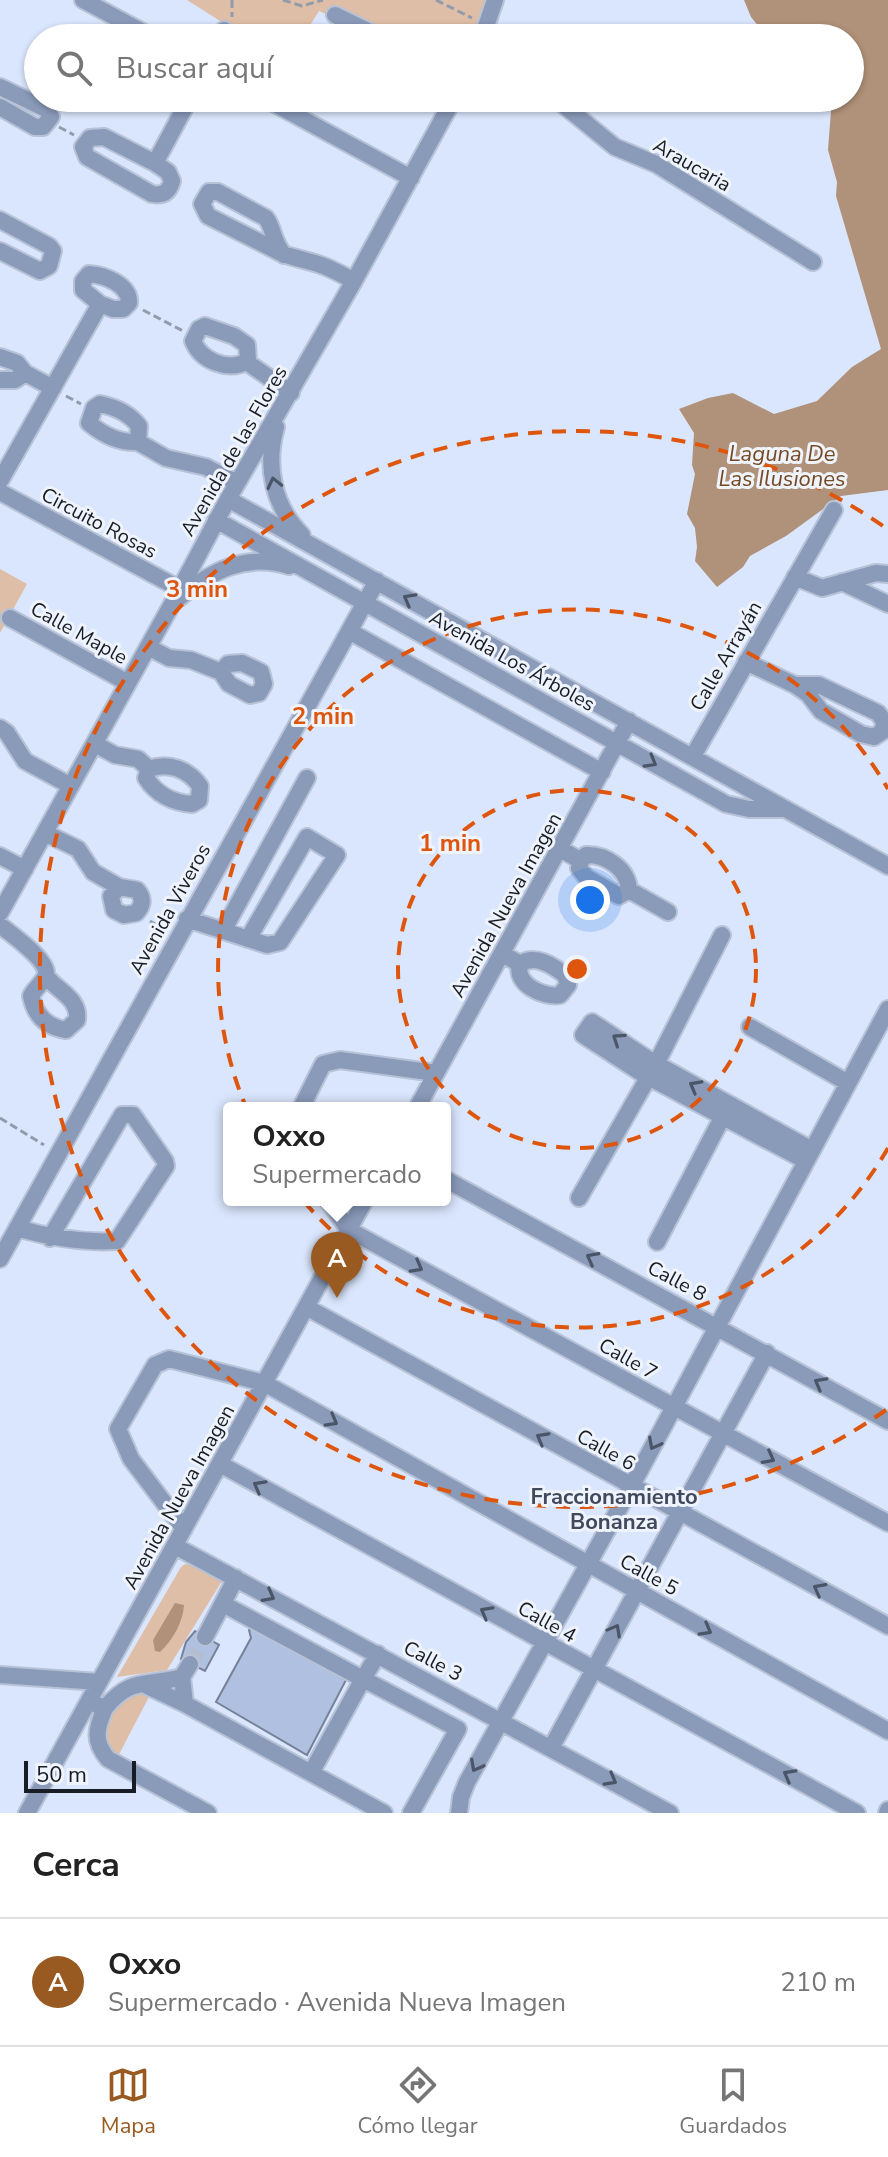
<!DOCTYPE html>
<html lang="es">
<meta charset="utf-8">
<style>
:root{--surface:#fff;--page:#f6f6f6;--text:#222;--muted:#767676;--line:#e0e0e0;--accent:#985a20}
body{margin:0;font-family:"Nunito Sans",sans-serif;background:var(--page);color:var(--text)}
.scale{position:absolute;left:24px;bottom:20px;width:112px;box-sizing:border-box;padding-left:8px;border:4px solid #181d25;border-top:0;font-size:22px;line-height:28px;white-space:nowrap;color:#181d25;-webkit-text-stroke:6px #eef3fc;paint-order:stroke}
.you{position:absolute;left:590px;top:900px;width:28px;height:28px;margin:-20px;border:6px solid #fff;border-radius:50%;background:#1a73e8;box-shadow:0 0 0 12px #1a73e833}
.badge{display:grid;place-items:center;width:52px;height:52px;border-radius:50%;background:var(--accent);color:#fff;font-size:26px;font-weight:700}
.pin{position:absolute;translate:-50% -66px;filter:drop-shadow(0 2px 4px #0008)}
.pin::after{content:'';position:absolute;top:42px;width:28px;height:24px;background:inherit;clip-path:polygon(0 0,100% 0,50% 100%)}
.popup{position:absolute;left:223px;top:1102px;width:228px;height:104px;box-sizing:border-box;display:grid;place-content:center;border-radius:8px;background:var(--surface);filter:drop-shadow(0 2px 6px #0005);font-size:26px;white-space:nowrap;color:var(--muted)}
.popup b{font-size:30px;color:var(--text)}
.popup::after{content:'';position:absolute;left:50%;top:100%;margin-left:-16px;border:16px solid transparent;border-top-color:var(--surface)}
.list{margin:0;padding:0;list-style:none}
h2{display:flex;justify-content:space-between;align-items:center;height:104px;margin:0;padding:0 32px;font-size:34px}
h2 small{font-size:26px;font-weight:400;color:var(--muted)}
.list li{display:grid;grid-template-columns:52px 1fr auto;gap:24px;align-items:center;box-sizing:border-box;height:128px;padding:0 32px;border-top:2px solid var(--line)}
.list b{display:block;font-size:30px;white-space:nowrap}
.list p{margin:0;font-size:26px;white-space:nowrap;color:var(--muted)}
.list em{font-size:26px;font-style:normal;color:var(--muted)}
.icon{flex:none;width:44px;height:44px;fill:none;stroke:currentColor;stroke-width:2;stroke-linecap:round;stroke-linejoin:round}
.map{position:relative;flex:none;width:888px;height:1813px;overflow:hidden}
.search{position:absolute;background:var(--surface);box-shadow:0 2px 6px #0004;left:24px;right:24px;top:24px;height:88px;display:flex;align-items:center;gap:20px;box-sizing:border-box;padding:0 28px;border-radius:44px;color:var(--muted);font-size:30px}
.sheet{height:232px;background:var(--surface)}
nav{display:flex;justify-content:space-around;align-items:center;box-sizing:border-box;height:112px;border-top:2px solid var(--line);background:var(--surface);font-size:22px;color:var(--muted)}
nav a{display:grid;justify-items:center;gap:4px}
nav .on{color:var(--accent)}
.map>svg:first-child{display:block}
</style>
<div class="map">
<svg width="888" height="1813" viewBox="0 0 888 1813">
<rect width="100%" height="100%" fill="#dae6fd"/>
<path fill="#debea6" d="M187 0H492L478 38H377L319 11 302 38H281L228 26Z
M0 569 27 584 0 633Z
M185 1564 195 1565 222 1581 167 1670 117 1677 181 1567Z
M140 1691 151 1693 116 1760 105 1748C104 1709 105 1708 140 1691Z"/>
<path fill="#b09179" d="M744 0H888V490L841 496 786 536 750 556 743 567 717 587 695 561 697 547 695 528 687 514 695 474 692 465 694 433 679 409 708 398 733 393 774 414 817 401 852 367 881 349 836 196 837 182 828 150 832 98H850V38H768L751 17Z
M175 1603 184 1605C183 1622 173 1640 160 1652L155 1651 153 1640Z"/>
<path fill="#afc0e1" stroke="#778297" stroke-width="2" d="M256 1627 346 1680 307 1755 216 1702 251 1638 249 1630Z
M195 1631 219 1645 205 1671 181 1659 186 1642Z"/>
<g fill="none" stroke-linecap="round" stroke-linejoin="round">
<path stroke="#b3bed2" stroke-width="16" stroke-dasharray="16 8" stroke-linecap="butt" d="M190 1664 205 1637"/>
<g stroke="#b7c2d6" stroke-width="20">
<path id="minor" d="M83 0 154 38
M335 15 382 38
M220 38 224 30
M482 38 495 0
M0 87 46 109 51 117 43 127H35L0 107
M264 98 411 178
M555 98 615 147 656 164 813 262
M155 163 104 137 90 138 83 147 87 157 152 194C163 196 169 192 172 181L168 172 155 163 190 98
M0 220 49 246 53 251 49 266 40 271 0 251
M284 255C272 240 274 229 266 218L218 192H209L202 204 208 216 281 253C293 258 306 260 318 264 331 268 343 275 354 281
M0 357 17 363 25 373 53 388
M248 361C228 372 201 361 193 341L199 329 205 326 234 336 247 345 248 361 251 365 291 393
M0 380H15L25 373
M276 427C265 466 273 506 302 535
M138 442C119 443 103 435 89 423L94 408 100 404C115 407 129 413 139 426L138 442 166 458 206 467 237 483
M0 481 100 304 83 290V281L89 274C105 275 130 285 129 303L123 309H113L100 304
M0 492 180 589
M228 499 888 866
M216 520 726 804 749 809H784
M795 577 822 588 876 573 888 574
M842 582 888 604
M179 598C212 570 246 553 289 566
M10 618 128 683
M349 631 602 772
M148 647 169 658 191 660 221 672 229 684 250 695 259 693 264 684 261 672 242 663 228 664 221 672
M746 662 795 685 808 694 821 711 861 734 874 737 883 731 884 721 878 713 819 685H795
M0 728 7 733 25 761 71 786
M95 744 115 755 138 759 149 769 146 778C156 794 173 803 192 804L199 800 200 786C188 769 169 762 149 769
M693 756 834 510
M45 833 78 849 93 872 119 887 137 890C144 898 143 906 136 913L124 915 114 910 111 896 119 887
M559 848 581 861 586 855C606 854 628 869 629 890L668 912
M0 856 25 869
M581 861 579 868 586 877 619 896 629 890
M0 913 172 604 228 499 354 281 454 98
M187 919 267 945 280 942 337 855 307 837 248 939
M0 925C10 933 48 960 46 974 45 981 34 989 31 996 35 1015 46 1027 66 1030L77 1020C80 998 57 991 46 976
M223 931 307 778
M503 954 520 964C535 954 552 965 565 975L568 985 560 995C543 998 514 984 520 964
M750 1027 848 1083
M301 1108 323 1064 340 1060 436 1073
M417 1108 629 721
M806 1161 643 1074 583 1035 592 1022 651 1061 812 1150
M445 1179 888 1421
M579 1198 656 1064 722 935
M328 1200 349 1230 888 1523
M17 1228C51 1238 82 1243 117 1241L166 1166 165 1161 133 1115H122L50 1238
M657 1242 722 1118
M0 1259 377 581
M306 1307 888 1626
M220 1464 857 1813
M184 1529 131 1459 118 1429 155 1365 169 1359 264 1383 888 1731
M175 1546 670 1813
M205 1637 236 1578
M378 1654 363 1679 458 1729 411 1813
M0 1675 99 1682
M182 1677 185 1704 311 1773 363 1679 223 1604
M143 1684 185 1704
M97 1705 105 1708C132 1676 145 1687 182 1677L190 1664
M105 1708C96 1729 93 1741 108 1759L208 1813
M551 1748 767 1353
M311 1773 384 1813
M27 1813 365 1200
M459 1813 461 1797 467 1782 631 1487 888 1009
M887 1813 888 1810"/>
</g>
<path stroke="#919bac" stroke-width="3" stroke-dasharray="8 4" stroke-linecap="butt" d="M232 0V17
M283 0 302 6 323 0
M436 0 472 18
M59 127 74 135
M143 310 183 331
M66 396 81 404
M150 921 167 931
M0 1118 44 1145"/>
<use href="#minor" stroke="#8a9ab9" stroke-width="16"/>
</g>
<defs><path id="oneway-chevron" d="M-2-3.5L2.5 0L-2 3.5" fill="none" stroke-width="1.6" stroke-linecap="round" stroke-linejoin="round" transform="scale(2)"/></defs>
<g stroke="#4b5568">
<use href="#oneway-chevron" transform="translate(274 483) rotate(-103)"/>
<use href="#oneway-chevron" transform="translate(409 599) rotate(-151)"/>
<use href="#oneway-chevron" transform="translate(651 762) rotate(30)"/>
<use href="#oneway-chevron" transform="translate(618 1039) rotate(-146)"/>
<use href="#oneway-chevron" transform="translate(695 1086) rotate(-151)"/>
<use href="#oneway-chevron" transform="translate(592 1258) rotate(-152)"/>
<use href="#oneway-chevron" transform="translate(417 1267) rotate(29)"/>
<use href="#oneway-chevron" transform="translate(820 1383) rotate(-151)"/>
<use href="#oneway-chevron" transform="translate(332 1421) rotate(29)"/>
<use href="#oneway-chevron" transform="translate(542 1438) rotate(-151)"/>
<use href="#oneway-chevron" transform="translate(654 1444) rotate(118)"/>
<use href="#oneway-chevron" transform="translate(769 1458) rotate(28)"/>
<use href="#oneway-chevron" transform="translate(259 1486) rotate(-151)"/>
<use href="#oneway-chevron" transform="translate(819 1589) rotate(-152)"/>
<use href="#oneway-chevron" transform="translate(269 1596) rotate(28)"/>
<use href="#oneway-chevron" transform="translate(486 1612) rotate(-151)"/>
<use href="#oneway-chevron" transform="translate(615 1630) rotate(-61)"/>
<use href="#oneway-chevron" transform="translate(706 1630) rotate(29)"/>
<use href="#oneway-chevron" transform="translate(476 1766) rotate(118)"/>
<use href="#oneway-chevron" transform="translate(789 1775) rotate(-151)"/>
<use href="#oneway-chevron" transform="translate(611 1780) rotate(29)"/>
</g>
<g fill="none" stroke="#de560d" stroke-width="4" stroke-dasharray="14 10">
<circle cx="577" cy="969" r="179"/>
<path d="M888 1148A359 359 0 1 1 888 789"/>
<path d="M886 1410A538 538 0 1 1 886 528"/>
</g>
<g text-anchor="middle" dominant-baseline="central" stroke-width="6" stroke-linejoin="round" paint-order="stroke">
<g font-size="20" fill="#181d25" stroke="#eef3fc">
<text transform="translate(692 165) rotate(30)">Araucaria</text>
<text transform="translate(234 451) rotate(-60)">Avenida de las Flores</text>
<text transform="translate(99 523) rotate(28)">Circuito Rosas</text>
<text transform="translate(79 633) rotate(29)">Calle Maple</text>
<text transform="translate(726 656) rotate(-60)">Calle Arrayán</text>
<text transform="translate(512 661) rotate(29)">Avenida Los Árboles</text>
<text transform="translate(506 905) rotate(-61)">Avenida Nueva Imagen</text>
<text transform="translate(170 909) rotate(-61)">Avenida Viveros</text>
<text transform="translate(677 1281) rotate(28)">Calle 8</text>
<text transform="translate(628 1359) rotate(29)">Calle 7</text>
<text transform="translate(606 1450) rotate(29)">Calle 6</text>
<text transform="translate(179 1497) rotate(-61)">Avenida Nueva Imagen</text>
<text transform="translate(649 1575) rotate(29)">Calle 5</text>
<text transform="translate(547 1622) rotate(29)">Calle 4</text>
<text transform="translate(433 1661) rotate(28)">Calle 3</text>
</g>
<g font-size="22" font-style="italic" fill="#764923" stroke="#eef3fc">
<text x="782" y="454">Laguna De<tspan x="782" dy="25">Las Ilusiones</tspan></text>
</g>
<g font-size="22" font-weight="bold" fill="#414a5d" stroke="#eef3fc">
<text x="614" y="1497">Fraccionamiento<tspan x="614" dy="25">Bonanza</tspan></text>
</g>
</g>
<circle cx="577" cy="969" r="12" fill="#de560d" stroke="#eef3fc" stroke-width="4"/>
<g font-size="24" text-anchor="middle" font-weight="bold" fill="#de560d" stroke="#eef3fc" stroke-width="6" stroke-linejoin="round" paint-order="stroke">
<text x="197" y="597">3 min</text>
<text x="323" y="724">2 min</text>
<text x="450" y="851">1 min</text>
</g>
</svg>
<div class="scale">50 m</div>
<div class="you"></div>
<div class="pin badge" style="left:337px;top:1298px">A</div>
<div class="popup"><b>Oxxo</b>Supermercado</div>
<div class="search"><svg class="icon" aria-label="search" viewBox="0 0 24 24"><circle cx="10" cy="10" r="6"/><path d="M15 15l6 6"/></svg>Buscar aquí</div>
</div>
<section class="sheet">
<h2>Cerca<small></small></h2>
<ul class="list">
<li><span class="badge">A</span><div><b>Oxxo</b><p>Supermercado · Avenida Nueva Imagen</p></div><em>210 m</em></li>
</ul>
</section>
<nav>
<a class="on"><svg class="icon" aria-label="map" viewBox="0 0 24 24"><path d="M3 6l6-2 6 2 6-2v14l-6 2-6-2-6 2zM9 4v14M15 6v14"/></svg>Mapa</a>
<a><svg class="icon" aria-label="directions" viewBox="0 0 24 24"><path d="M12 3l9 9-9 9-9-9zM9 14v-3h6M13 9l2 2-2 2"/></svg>Cómo llegar</a>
<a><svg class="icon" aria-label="saved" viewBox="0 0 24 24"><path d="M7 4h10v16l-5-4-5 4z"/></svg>Guardados</a>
</nav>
